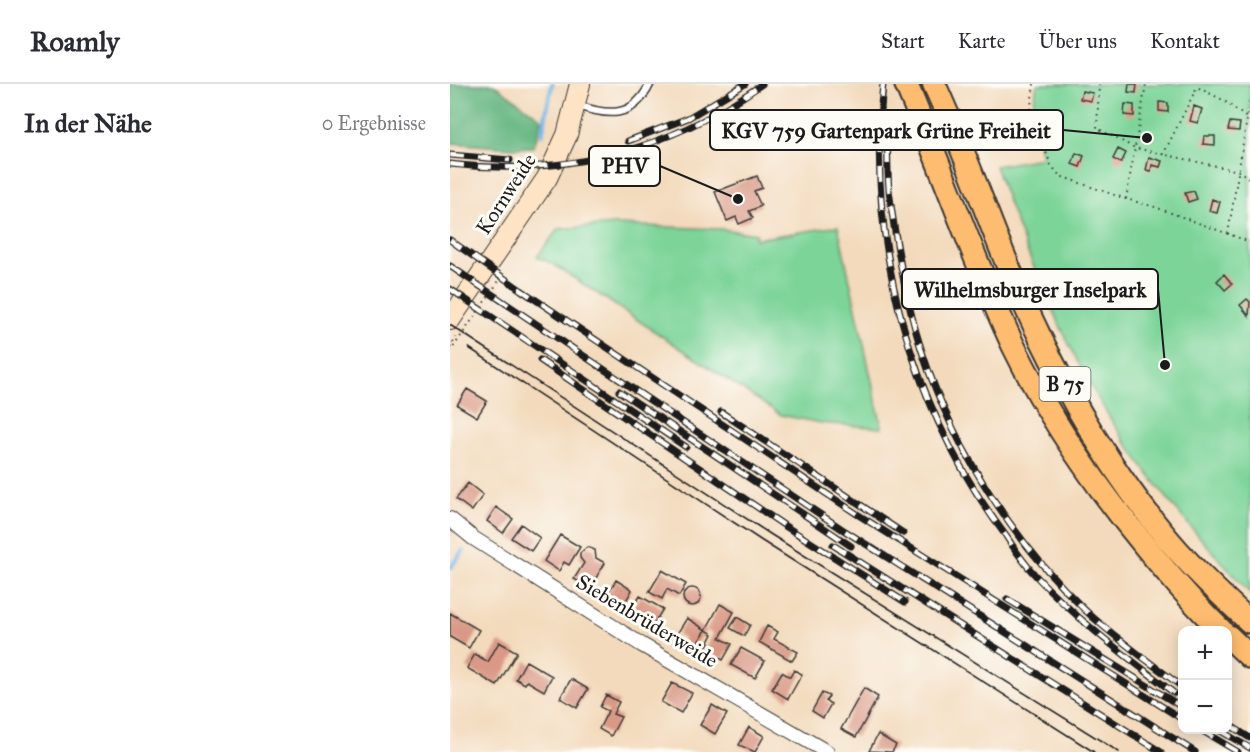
<!DOCTYPE html>
<html lang="de">
<meta charset="utf-8">
<style>
:root{--surface:#fff;--page:#f2f2f3;--text:#2b2b33;--muted:#7c7c81;--line:#e1e1e2}
body{margin:0;font-family:"IM FELL Great Primer",serif;background:var(--page);color:var(--text)}
.controls{position:absolute;right:18px;bottom:18px;display:grid;overflow:hidden;border-radius:12px;box-shadow:0 3px 15px #0003}
.controls button{width:54px;height:54px;display:grid;place-items:center;padding:0;border:0;border-bottom:2px solid var(--line);background:var(--surface);color:var(--text);font:30px sans-serif}
.list{margin:0;padding:0;list-style:none}
h2{display:flex;justify-content:space-between;align-items:center;height:78px;margin:0;padding:0 24px;font-size:26px}
h2 small{font-size:20px;font-weight:400;color:var(--muted)}
.map{position:relative;flex:none;width:800px;height:668px;overflow:hidden}
header{display:flex;align-items:center;gap:36px;box-sizing:border-box;height:84px;padding:0 30px;background:var(--surface);border-bottom:2px solid var(--line)}
header strong{font-size:28px}
nav{display:flex;gap:33px;margin-inline-start:auto;font-size:21px}
main{display:flex}
aside{flex:1;background:var(--surface)}
.map>svg:first-child{display:block}
</style>
<header>
<strong>Roamly</strong>
<nav><a>Start</a><a>Karte</a><a>Über uns</a><a>Kontakt</a></nav>
</header>
<main>
<aside>
<h2>In der Nähe<small>0 Ergebnisse</small></h2>
<ul class="list">
</ul>
</aside>
<div class="map">
<svg width="800" height="668" viewBox="0 0 800 668">
<rect width="100%" height="100%" fill="#fdfcf7"/>
<filter id="ink" filterUnits="userSpaceOnUse"><feTurbulence type="fractalNoise" baseFrequency=".0167" numOctaves="2"/><feDisplacementMap in="SourceGraphic" scale="12" xChannelSelector="R" yChannelSelector="G"/><feConvolveMatrix kernelMatrix="1 2 1 2 8 2 1 2 1" color-interpolation-filters="sRGB"/></filter>
<filter id="wash" filterUnits="userSpaceOnUse"><feTurbulence type="fractalNoise" baseFrequency=".008" numOctaves="4" result="noise"/><feDisplacementMap in="SourceGraphic" scale="24" xChannelSelector="R" yChannelSelector="G"/><feGaussianBlur stdDeviation="1.35" result="paint"/><feColorMatrix in="noise" values="0 0 0 0 0 0 0 0 0 0 0 0 0 0 0 0 0 1.4 0 .05"/><feComposite in="paint" operator="in"/></filter>
<g filter="url(#wash)">
<rect width="100%" height="100%" fill="#f3dabc"/>
<path fill="#7cd498" stroke="#4c785a" stroke-width="1.5" d="M587 0H800V509C743 448 688 384 646 311 605 239 573 161 545 82L592 74 582 29Z
M166 141 271 145 306 150 305 155 388 142 432 344 371 339 331 331 103 180 87 173 108 145Z"/>
<path fill="#65b680" stroke="#40694e" stroke-width="1.5" d="M0 0H44L92 35 84 63 62 64 0 59Z"/>
<g fill="none" stroke-linecap="round" stroke-linejoin="round">
<path stroke="#72b5e7" stroke-width="4.5" d="M92 50 102 0
M0 484 13 467"/>
</g>
<g id="blocks">
<path fill="#d99986" d="M679 0H687L686 9 678 8Z
M632 7 643 9 641 17 630 15Z
M709 18 718 19V28L709 27Z
M675 20 684 21V32L674 31Z
M744 22 752 25 748 39 740 37Z
M600 26 608 29 604 40 596 38Z
M780 38 790 39 789 47 778 46Z
M754 52H765V61L753 60Z
M668 65 676 69 671 79 663 75Z
M626 69 634 72 630 83 622 80Z
M699 73 712 77 710 83 702 81 701 87 696 86Z
M307 92 312 104 304 107 311 122 299 127 303 134 289 140 286 133 277 137 265 108Z
M744 107 747 115 738 118 735 109Z
M762 115 770 118 767 129 759 127Z
M774 190 782 200 775 206 767 197Z
M797 215 800 218 799 232 790 221Z
M17 305 37 317 27 333 7 321Z
M18 399 33 411 22 427 6 415Z
M46 423 63 435 53 449 37 437Z
M71 440 90 454 81 467 61 454Z
M110 451 130 463 119 481 114 478 109 487 94 477Z
M137 463 145 466 146 474 155 479 140 504 124 495 134 479 130 474V469Z
M212 486 236 500 229 512 217 505 212 515 199 508Z
M166 496 182 506 173 522 156 512Z
M233 513a9 9 0 1 1 18 0a9 9 0 1 1-18 0Z
M190 512 213 525 203 541 180 528Z
M270 520 284 528 270 554 282 560 273 576 255 566 263 550 256 546Z
M0 529 29 546 19 564 0 553Z
M287 533 300 541 294 552 280 544Z
M237 534 256 546 243 566 232 559 234 554 227 550Z
M317 542 328 548 324 555 348 568 342 577 309 558Z
M49 558 67 568 47 602 17 584 25 570 38 578Z
M291 564 315 577 305 594 281 581Z
M76 577 102 592 94 607 77 597 75 600 66 595Z
M344 586 352 590 338 615 322 605 332 588 340 593Z
M121 595 138 605 127 624 110 614Z
M222 599 242 609 231 629 211 618Z
M414 604 428 613 406 653 391 645Z
M372 609 379 612 376 617 381 620 373 634 362 627Z
M156 611 169 618 163 630 171 633 161 652 149 645 158 627 150 623Z
M262 621 277 630 265 650 250 641Z
M299 643 314 652 305 668 289 661Z
M428 650 446 661 442 668 419 667Z"/>
</g>
</g>
<g filter="url(#ink)">
<use href="#blocks" fill-opacity="0" stroke="#3c3834" stroke-width="1.5"/>
<g fill="none" stroke-linecap="round" stroke-linejoin="round">
<g stroke="#3c3834" stroke-width="10">
<path id="service" d="M126 21C158 32 183 35 200 0"/>
</g>
<g stroke="#3c3834" stroke-width="16">
<path id="minor" d="M0 435 23 454 192 561 377 668"/>
</g>
<g stroke="#3c3834" stroke-width="22">
<path id="secondary" d="M0 236 97 94 117 51 130 0"/>
</g>
<g stroke="#3c3834" stroke-width="26">
<path id="trunk" d="M456 0C493 86 523 176 563 261 598 333 644 400 695 462 719 491 744 521 771 546
M484 0C522 82 549 170 589 251 624 323 666 393 717 454 742 484 771 511 800 538
M778 552 800 573"/>
</g>
<path stroke="#3c3834" stroke-width="2" stroke-dasharray="1.5 4.5" stroke-linecap="butt" d="M584 0 580 28 601 81 610 92 676 115 705 123 800 158
M649 0 647 44 685 64 789 87 800 95
M713 71 747 3 773 16 797 34
M676 115 696 0
M778 150 800 17
M0 264 6 253
M0 268 53 191"/>
<use href="#service" stroke="#fff" stroke-width="7"/>
<use href="#minor" stroke="#fff" stroke-width="14"/>
<use href="#secondary" stroke="#fee4c5" stroke-width="20"/>
<use href="#trunk" stroke="#fdbc6f" stroke-width="22"/>
<path stroke="#1c1c1c" stroke-width="1.5" d="M0 241 320 450 669 668
M19 264 312 457 644 668"/>
<g stroke="#1c1c1c" stroke-width="7">
<path id="rail" d="M433 0C416 159 460 324 556 452 565 466 575 480 586 492 627 536 676 572 724 609
M437 38C438 60 437 83 439 106 445 153 453 201 466 248 496 353 558 452 636 527 666 555 700 578 732 603
M178 57 238 34 295 0
M0 71 60 76
M0 80C113 93 219 67 312 0
M0 156 71 206 407 430 732 635
M0 182 392 445 745 668
M0 205 236 363
M90 276 335 442 455 518
M169 307 401 462
M271 328 453 449
M383 461 711 668
M557 515 732 623
M778 640 800 654
M751 646 788 668
M769 646 800 664"/>
</g>
<use href="#rail" stroke="#fdfcf7" stroke-width="4.5" stroke-dasharray="14" stroke-linecap="butt"/>
</g>
</g>
<g text-anchor="middle" dominant-baseline="central" stroke-width="6" stroke-linejoin="round" paint-order="stroke">
<rect fill="#fdfcf7" stroke="#605f5e" stroke-width="1.5" x="589.5" y="283" width="51" height="34" rx="4.5"/>
<g font-size="20" font-weight="bold" fill="#1c1c1c">
<text x="615" y="300">B 75</text>
</g>
<g font-size="21" fill="#1c1c1c" stroke="#fdfcf7">
<text transform="translate(56 110) rotate(-57)">Kornweide</text>
<text transform="translate(197 537) rotate(31)">Siebenbrüderweide</text>
</g>
</g>
<path fill="none" stroke="#1c1c1c" stroke-width="2" d="M697 54L613 46M288 115L210 82M715 281L708 205"/>
<g fill="#1c1c1c" stroke="#fdfcf7" stroke-width="2">
<circle cx="697" cy="54" r="6"/>
<circle cx="288" cy="115" r="6"/>
<circle cx="715" cy="281" r="6"/>
</g>
<g fill="#fdfcf7" stroke="#1c1c1c" stroke-width="2">
<rect x="260" y="26" width="353" height="40" rx="6"/>
<rect x="139" y="62" width="71" height="40" rx="6"/>
<rect x="452" y="185" width="256" height="40" rx="6"/>
</g>
<g font-size="22" text-anchor="middle" font-weight="bold" fill="#1c1c1c">
<text x="436" y="54">KGV 759 Gartenpark Grüne Freiheit</text>
<text x="175" y="89">PHV</text>
<text x="580" y="213">Wilhelmsburger Inselpark</text>
</g>
</svg>
<div class="controls">
<button>+</button>
<button>−</button>
</div>
</div>
</main>
